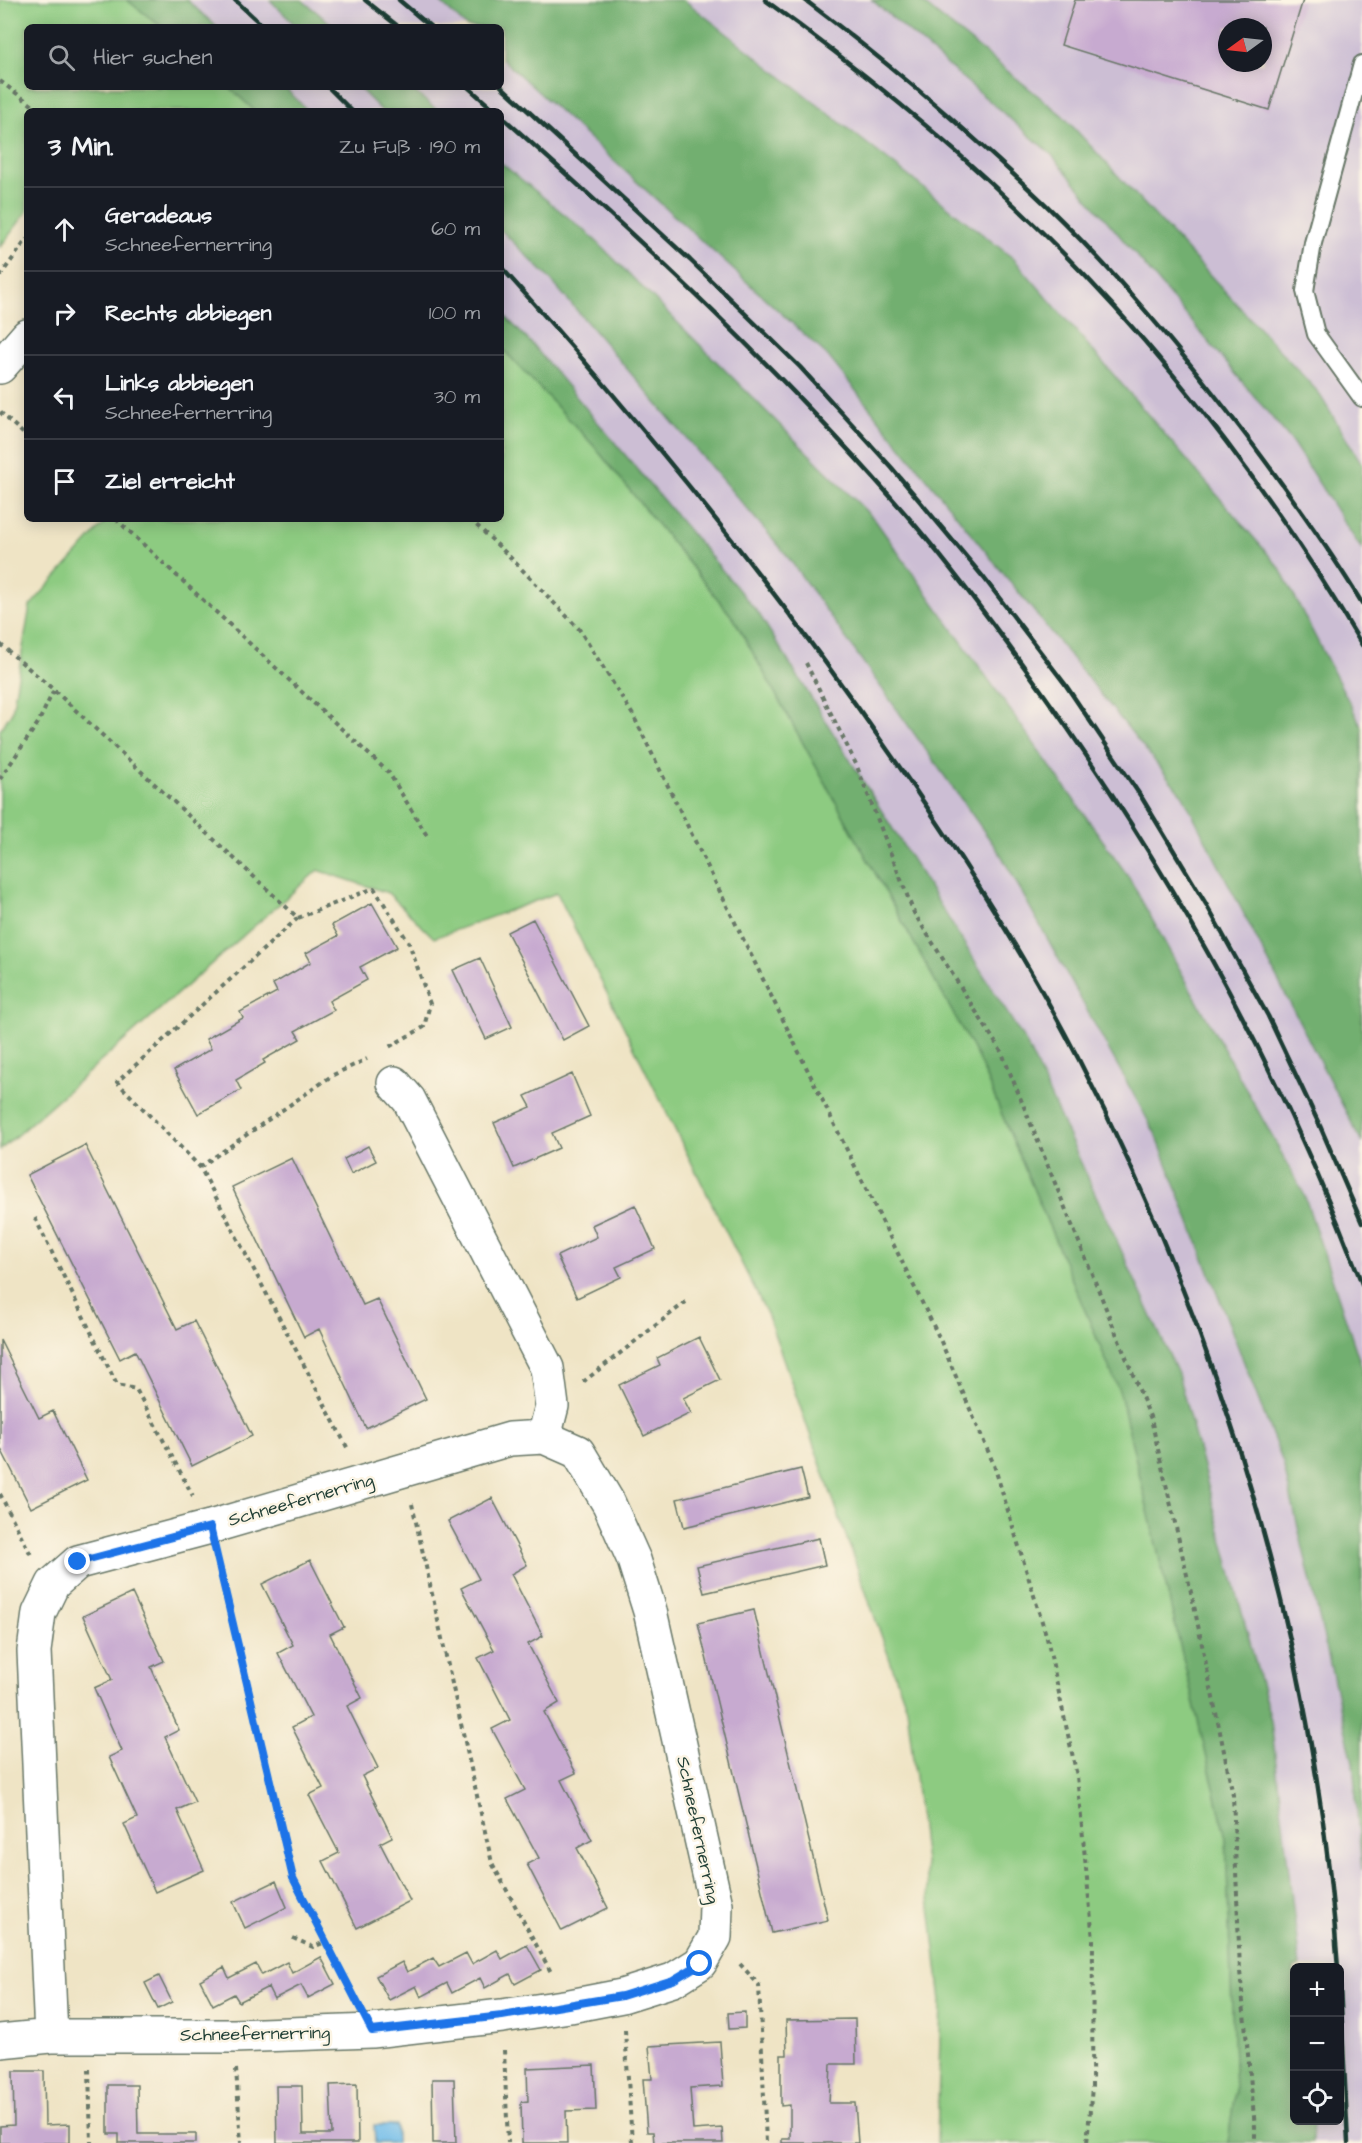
<!DOCTYPE html>
<html lang="de">
<meta charset="utf-8">
<style>
:root{--surface:#171b24;--page:#20242c;--text:#f1f3f6;--muted:#9ea1a6;--line:#363941}
body{margin:0;font-family:"Architects Daughter",sans-serif;background:var(--page);color:var(--text)}
.controls{position:absolute;right:18px;bottom:18px;display:grid;overflow:hidden;border-radius:9px;box-shadow:0 3px 15px #0003}
.controls button{width:54px;height:54px;display:grid;place-items:center;padding:0;border:0;border-bottom:2px solid var(--line);background:var(--surface);color:var(--text);font:30px sans-serif}
.compass{position:absolute;left:1218px;top:18px;width:54px;height:54px;border-radius:50%;background:var(--surface);box-shadow:0 3px 15px #0003;rotate:255deg}
.stop{position:absolute;width:18px;height:18px;margin:-14px;border:4px solid #1a73e8;border-radius:50%;background:#fff}
.stop.end{background:#1a73e8;border-color:#fff;box-shadow:0 2px 6px #0008}
.list{margin:0;padding:0;list-style:none}
h2{display:flex;justify-content:space-between;align-items:center;height:78px;margin:0;padding:0 24px;font-size:26px}
h2 small{font-size:20px;font-weight:400;color:var(--muted)}
.list li{display:grid;grid-template-columns:39px 1fr auto;gap:18px;align-items:center;box-sizing:border-box;height:84px;padding:0 24px;border-top:2px solid var(--line)}
.list b{display:block;font-size:22px;white-space:nowrap}
.list p{margin:0;font-size:20px;white-space:nowrap;color:var(--muted)}
.list em{font-size:20px;font-style:normal;color:var(--muted)}
.icon{flex:none;width:33px;height:33px;fill:none;stroke:currentColor;stroke-width:2;stroke-linecap:round;stroke-linejoin:round}
.map{position:relative;flex:none;width:1362px;height:2143px;overflow:hidden}
.search{position:absolute;background:var(--surface);box-shadow:0 3px 15px #0003;left:24px;top:24px;width:480px;height:66px;display:flex;align-items:center;gap:15px;box-sizing:border-box;padding:0 21px;border-radius:9px;color:var(--muted);font-size:22px}
.panel{position:absolute;background:var(--surface);box-shadow:0 3px 15px #0003;left:24px;top:108px;width:480px;height:414px;border-radius:9px}
.map>svg:first-child{display:block}
</style>
<div class="map">
<svg width="1362" height="2143" viewBox="0 0 1362 2143">
<rect width="100%" height="100%" fill="#fcf5e5"/>
<filter id="ink" filterUnits="userSpaceOnUse"><feTurbulence type="fractalNoise" baseFrequency=".0167" numOctaves="2"/><feDisplacementMap in="SourceGraphic" scale="12" xChannelSelector="R" yChannelSelector="G"/><feConvolveMatrix kernelMatrix="1 2 1 2 8 2 1 2 1" color-interpolation-filters="sRGB"/></filter>
<filter id="wash" filterUnits="userSpaceOnUse"><feTurbulence type="fractalNoise" baseFrequency=".008" numOctaves="4" result="noise"/><feDisplacementMap in="SourceGraphic" scale="24" xChannelSelector="R" yChannelSelector="G"/><feGaussianBlur stdDeviation="1.35" result="paint"/><feColorMatrix in="noise" values="0 0 0 0 0 0 0 0 0 0 0 0 0 0 0 0 0 1.4 0 .05"/><feComposite in="paint" operator="in"/></filter>
<g filter="url(#wash)">
<rect width="100%" height="100%" fill="#efe4c5"/>
<path fill="#ccbed4" fill-rule="evenodd" d="M187 0H270L297 27H217Z
M302 0H438L467 27H335Z
M684 0H872L1051 154 1291 440 1362 550V727L1279 567 1014 259Z
M919 0H1362V464L1318 392 1062 115ZM1227 27H1263V63H1227Z
M501 58 827 355 1183 796 1362 1143V1368L1304 1194 1128 876 875 520 590 235 501 163V111H438L409 87H501Z
M284 87H358L382 111H308Z
M501 230 549 278 785 553 1001 855 1156 1135 1283 1463 1353 1762 1362 1870V2143H1312L1313 2121 1340 2120V1968L1300 1967 1271 1721 1178 1374 1026 1043 759 614 531 343 501 312Z"/>
<path fill="#8dcb81" stroke="#56845a" stroke-width="1.5" d="M0 0H127L162 27H27V87H229L255 111H27V212L0 247Z
M501 347 594 446 734 619 978 1058 1120 1393 1226 1838 1235 2091 1228 2143H937L941 2001 907 1708 768 1316 557 893 434 938 388 893 318 870 0 1150V730L12 712 30 606 108 519H501Z"/>
<path fill="#72af6f" stroke="#487652" stroke-width="1.5" d="M127 0H187L217 27H162Z
M270 0H302L335 27H297Z
M438 0H684L1014 259 1279 567 1362 727V1143L1183 796 827 355 501 58V27H467Z
M872 0H919L1062 115 1318 392 1362 464V550L1291 440 1051 154Z
M229 87H284L308 111H255Z
M358 87H409L438 111H382Z
M501 163 590 235 875 520 1128 876 1304 1194 1362 1368V1870L1353 1762 1283 1463 1156 1135 1001 855 785 553 549 278 501 230Z
M501 312 531 343 759 614 1026 1043 1178 1374 1271 1721 1300 1967 1294 1968V2120L1313 2121 1312 2143H1228L1235 2091 1226 1838 1120 1393 978 1058 734 619 594 446 501 347Z"/>
<path fill="#70bcea" stroke="#487c8f" stroke-width="1.5" d="M374 2125H396V2143H375Z"/>
<g id="blocks">
<path fill="#c7aad0" fill-rule="evenodd" d="M1075 0H1303L1269 110 1061 45ZM1227 27H1263V63H1227Z
M372 903 397 947 360 967 367 980 329 1001 334 1010 295 1031 300 1039 263 1060 265 1063 236 1080 241 1090 198 1114 174 1070 211 1049 206 1039 243 1018 240 1012 277 992 273 984 311 962 306 953 338 936 332 925Z
M533 919 589 1026 563 1040 507 932Z
M480 958 512 1027 486 1039 453 970Z
M572 1074 590 1116 552 1133 559 1148 514 1168 494 1123 531 1107 525 1096Z
M85 1145 177 1329 194 1321 252 1436 192 1466 135 1351 120 1359 27 1175Z
M368 1146 376 1161 351 1174 344 1159Z
M292 1158 363 1305 377 1299 426 1399 366 1428 319 1329 304 1337 232 1187Z
M635 1205 655 1249 616 1267 621 1277 577 1298 557 1256 597 1237 592 1225Z
M699 1337 720 1380 683 1398 691 1413 644 1436 619 1385 660 1365 657 1358Z
M0 1340 39 1418 53 1411 87 1480 31 1508 0 1447Z
M801 1469 808 1497 684 1527 677 1499Z
M492 1498 527 1565 511 1574 543 1636 528 1644 559 1703 544 1712 576 1773 561 1780 592 1840 577 1848 608 1908 562 1931 527 1864 539 1858 507 1799 525 1790 492 1729 510 1720 478 1658 494 1650 461 1588 479 1579 448 1521Z
M819 1538 825 1565 704 1593 697 1566Z
M310 1560 344 1627 330 1634 362 1698 347 1706 378 1768 362 1776 392 1837 380 1843 410 1901 357 1928 323 1861 339 1853 309 1795 323 1788 292 1727 311 1717 278 1653 293 1645 262 1584Z
M132 1593 164 1661 151 1667 179 1730 165 1737 195 1802 177 1810 204 1870 155 1892 124 1824 137 1818 109 1757 122 1751 94 1688 112 1680 83 1616Z
M754 1610 828 1920 772 1933 698 1623Z
M276 1881 287 1907 245 1928 233 1902Z
M527 1945 541 1970 515 1984 510 1974 485 1988 480 1978 452 1993 447 1983 421 1997 416 1986 389 2000 376 1976 402 1962 407 1972 433 1958 439 1967 466 1953 472 1964 497 1950 502 1959Z
M321 1957 335 1984 308 1998 301 1985 274 1999 268 1987 239 2002 234 1994 213 2005 200 1980 224 1967 229 1978 256 1964 262 1975 287 1962 292 1973Z
M159 1976 172 2002 158 2009 145 1983Z
M745 2012V2028L729 2029 728 2013Z
M855 2019 856 2064H831L829 2103H855L858 2143H782V2139H790V2105L781 2106V2055H787L786 2020Z
M720 2042 723 2086 690 2088 693 2130 722 2128 723 2143H654L653 2132H647L643 2079H652L649 2046Z
M594 2065 596 2110 566 2111 567 2143H522L521 2102 528 2101 527 2068Z
M13 2071H44L45 2125 70 2124V2143H0V2126L14 2125Z
M432 2079H454L456 2143H433Z
M357 2084 358 2143H277L276 2086H302L303 2134H332L330 2085Z
M108 2085H137L138 2134H196V2143H119V2134H108Z"/>
</g>
</g>
<g filter="url(#ink)">
<use href="#blocks" fill-opacity="0" stroke="#687767" stroke-width="1.5"/>
<g fill="none" stroke-linecap="round" stroke-linejoin="round">
<g stroke="#687767" stroke-width="20">
<path id="lane" d="M1362 64 1313 243 1305 291 1316 334 1362 398"/>
</g>
<g stroke="#687767" stroke-width="36">
<path id="street" d="M0 367 27 336
M394 1083 409 1100 547 1368 552 1406 544 1437
M0 2041 51 2036H234L372 2031 502 2016 570 2006 622 1996 673 1980 700 1963 715 1937 716 1905 650 1611 634 1560 609 1504 578 1452 544 1437 510 1439 210 1527 78 1562 53 1584 39 1613 34 1651 51 2036"/>
</g>
<path stroke="#687767" stroke-width="4" stroke-dasharray="4.5 4.5" stroke-linecap="butt" d="M0 81 40 111
M0 276 27 239
M0 412 27 437
M116 519 389 773 429 839
M470 519 507 554 579 629 633 715 939 1337 994 1465 1047 1638 1077 1776 1093 1940 1092 2087 1087 2143
M0 644 54 690 298 918 374 888 409 943 430 1004 424 1027 387 1048
M806 663 856 764 914 913 1002 1053 1151 1419 1193 1601 1233 1795 1240 1971 1255 2127V2143
M0 779 38 723 54 690
M298 918 117 1082 200 1167 349 1451
M200 1167 333 1075 367 1059
M35 1218 117 1385 136 1389 193 1496
M583 1382 687 1301
M0 1494 32 1557
M412 1504 492 1863 552 1974
M218 1561 293 1878 355 1998
M293 1938 313 1947 325 1942
M740 1964 759 1985 766 2143
M625 2030 632 2143
M504 2050 508 2143
M89 2069 91 2143
M236 2069 241 2143"/>
<use href="#lane" stroke="#fff" stroke-width="16"/>
<use href="#street" stroke="#fff" stroke-width="33"/>
<path stroke="#1f3d34" stroke-width="4.5" d="M235 0 264 27
M365 0 399 27
M399 0 431 27
M765 0C852 63 936 130 1014 205 1150 333 1267 484 1362 645
M805 0C882 58 957 121 1027 187 1111 265 1185 355 1254 446 1292 497 1329 549 1362 603
M501 86 690 260 800 367 892 468 984 578 1065 684 1142 798 1206 904 1268 1016 1320 1126 1362 1223
M328 87 352 111
M468 87 495 111
M501 116C646 244 789 378 915 525 959 577 1000 633 1040 689 1172 873 1282 1072 1362 1284
M501 267C640 421 771 581 889 752 958 850 1023 952 1078 1058 1222 1336 1317 1654 1338 1968
M1340 1985 1348 2143"/>
</g>
</g>
<g fill="none" stroke-linecap="round" stroke-linejoin="round" filter="url(#ink)">
<path stroke="#1a73e8" stroke-width="8" d="M78 1562 210 1527 293 1878 372 2031 502 2016 622 1996 673 1980 700 1964"/>
</g>
<g text-anchor="middle" dominant-baseline="central" stroke-width="5" stroke-linejoin="round" paint-order="stroke">
<g font-size="18" fill="#1f3d34" stroke="#fcf5e5">
<text transform="translate(301 1500) rotate(-16)">Schneefernerring</text>
<text transform="translate(698 1830) rotate(78)">Schneefernerring</text>
<text transform="translate(255 2034) rotate(-1)">Schneefernerring</text>
</g>
</g>
</svg>
<div class="controls">
<button>+</button>
<button>−</button>
<button><svg class="icon" aria-label="locate" viewBox="0 0 24 24"><circle cx="12" cy="12" r="6"/><path d="M12 2v4M12 18v4M2 12h4M18 12h4"/></svg></button>
</div>
<svg class="compass" viewBox="-18 -18 36 36"><path d="M0-13l5 13h-10z" fill="#e53935"/><path d="M0 13l5-13h-10z" fill="#9ea1a6"/></svg>
<div class="stop" style="left:700px;top:1964px"></div>
<div class="stop end" style="left:78px;top:1562px"></div>
<div class="search"><svg class="icon" aria-label="search" viewBox="0 0 24 24"><circle cx="10" cy="10" r="6"/><path d="M15 15l6 6"/></svg>Hier suchen</div>
<section class="panel">
<h2>3 Min.<small>Zu Fuß · 190 m</small></h2>
<ul class="list">
<li><svg class="icon" aria-label="ahead" viewBox="0 0 24 24"><path d="M12 20V5M6 11l6-6 6 6"/></svg><div><b>Geradeaus</b><p>Schneefernerring</p></div><em>60 m</em></li>
<li><svg class="icon" aria-label="right" viewBox="0 0 24 24"><path d="M7 20v-9h11M14 6l5 5-5 5"/></svg><div><b>Rechts abbiegen</b></div><em>100 m</em></li>
<li><svg class="icon" aria-label="left" viewBox="0 0 24 24"><path d="M17 20v-9H6M10 6l-5 5 5 5"/></svg><div><b>Links abbiegen</b><p>Schneefernerring</p></div><em>30 m</em></li>
<li><svg class="icon" aria-label="arrive" viewBox="0 0 24 24"><path d="M6 21V4h12l-3 4 3 4H6"/></svg><div><b>Ziel erreicht</b></div></li>
</ul>
</section>
</div>
